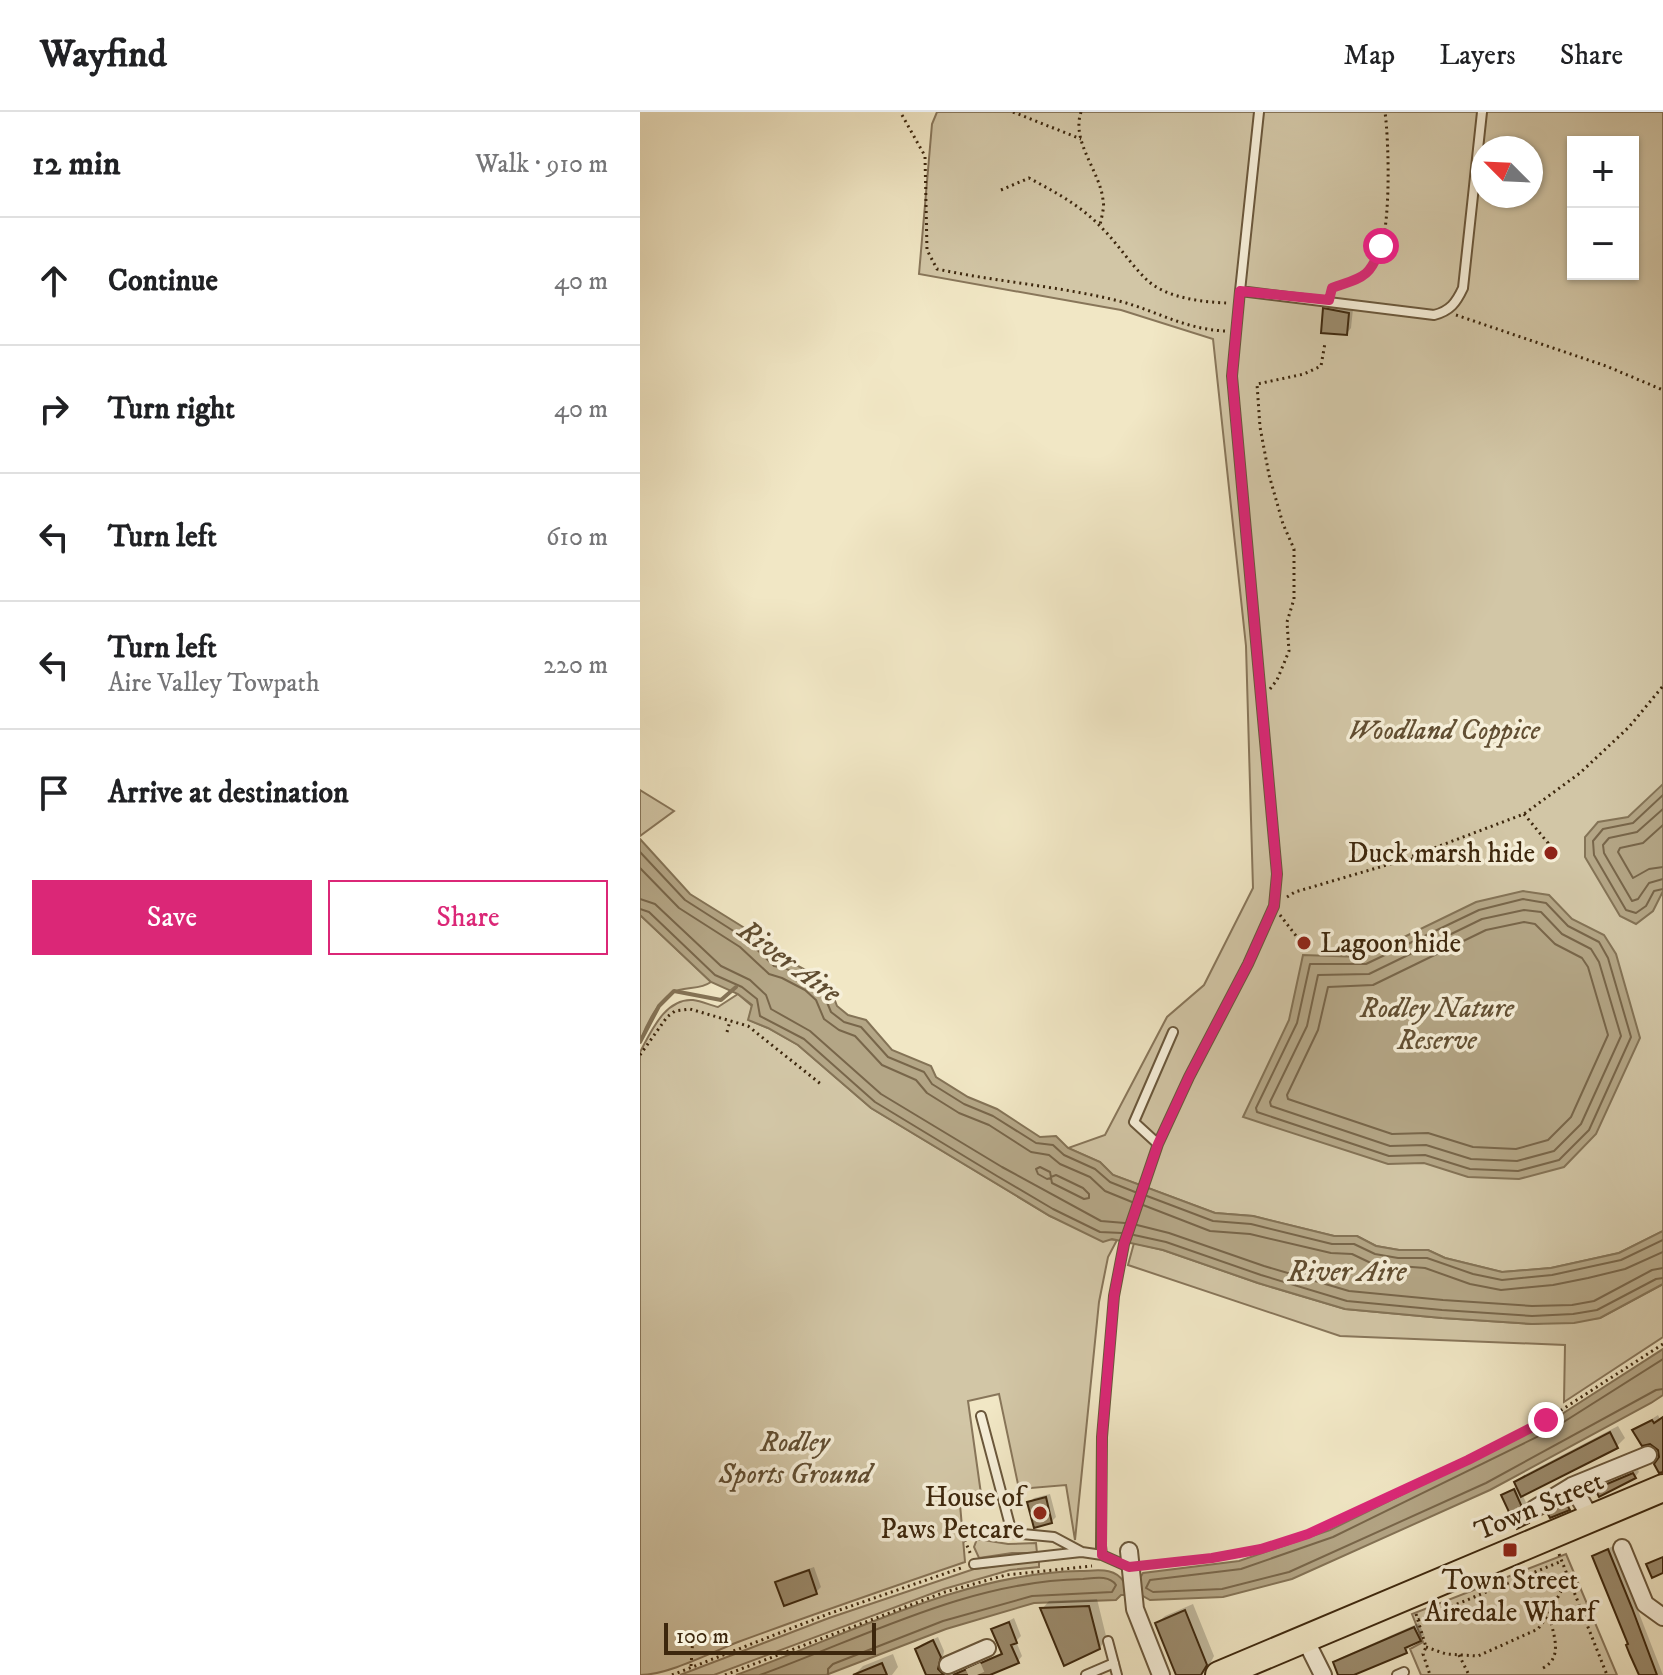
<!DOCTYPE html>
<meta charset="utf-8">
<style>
:root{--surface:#fff;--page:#f6f6f6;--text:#202124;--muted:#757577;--line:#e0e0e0;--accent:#db2777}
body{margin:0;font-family:"IM FELL DW Pica",serif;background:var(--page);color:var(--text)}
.controls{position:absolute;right:24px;top:24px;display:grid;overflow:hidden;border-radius:0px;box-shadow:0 2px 6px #0004}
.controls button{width:72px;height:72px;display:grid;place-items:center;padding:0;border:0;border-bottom:2px solid var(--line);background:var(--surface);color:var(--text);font:40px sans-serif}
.compass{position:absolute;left:831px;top:24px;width:72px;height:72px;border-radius:50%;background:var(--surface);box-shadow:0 2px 6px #0004;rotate:294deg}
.scale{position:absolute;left:24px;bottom:20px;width:212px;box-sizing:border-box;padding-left:8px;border:4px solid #3d270d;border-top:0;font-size:22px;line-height:28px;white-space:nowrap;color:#3d270d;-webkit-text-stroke:6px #f6efd9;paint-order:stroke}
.stop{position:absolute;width:24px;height:24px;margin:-18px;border:6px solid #db2777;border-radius:50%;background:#fff}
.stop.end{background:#db2777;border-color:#fff;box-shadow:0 2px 8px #0008}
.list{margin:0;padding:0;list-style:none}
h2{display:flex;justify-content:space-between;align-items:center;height:104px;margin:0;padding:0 32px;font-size:34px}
h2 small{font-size:26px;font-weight:400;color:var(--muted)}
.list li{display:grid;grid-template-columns:52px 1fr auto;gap:24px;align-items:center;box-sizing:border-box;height:128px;padding:0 32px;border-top:2px solid var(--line)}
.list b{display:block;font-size:30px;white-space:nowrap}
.list p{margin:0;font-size:26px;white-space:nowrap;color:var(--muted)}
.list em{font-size:26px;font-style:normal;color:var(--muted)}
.actions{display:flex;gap:16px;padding:24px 32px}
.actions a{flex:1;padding:18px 0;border:2px solid var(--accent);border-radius:0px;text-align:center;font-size:28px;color:var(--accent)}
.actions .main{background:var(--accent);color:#fff}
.icon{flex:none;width:44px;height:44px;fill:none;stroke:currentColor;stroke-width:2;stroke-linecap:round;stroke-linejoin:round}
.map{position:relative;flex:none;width:1023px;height:1563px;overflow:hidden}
header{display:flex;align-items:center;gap:48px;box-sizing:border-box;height:112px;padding:0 40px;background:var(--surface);border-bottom:2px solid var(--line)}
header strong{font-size:38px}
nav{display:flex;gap:44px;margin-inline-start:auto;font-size:28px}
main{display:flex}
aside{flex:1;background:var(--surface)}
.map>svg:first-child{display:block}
</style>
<header>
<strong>Wayfind</strong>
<nav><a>Map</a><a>Layers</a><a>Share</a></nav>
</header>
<main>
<aside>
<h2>12 min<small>Walk · 910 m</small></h2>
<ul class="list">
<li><svg class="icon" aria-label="ahead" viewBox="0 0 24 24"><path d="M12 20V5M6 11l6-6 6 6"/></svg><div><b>Continue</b></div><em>40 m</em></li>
<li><svg class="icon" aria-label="right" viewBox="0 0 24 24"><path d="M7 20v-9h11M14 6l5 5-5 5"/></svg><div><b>Turn right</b></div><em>40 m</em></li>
<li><svg class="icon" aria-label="left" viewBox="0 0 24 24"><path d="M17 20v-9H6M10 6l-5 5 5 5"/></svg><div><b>Turn left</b></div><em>610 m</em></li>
<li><svg class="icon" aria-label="left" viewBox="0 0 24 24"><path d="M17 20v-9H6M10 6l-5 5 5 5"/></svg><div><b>Turn left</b><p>Aire Valley Towpath</p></div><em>220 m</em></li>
<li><svg class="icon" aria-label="arrive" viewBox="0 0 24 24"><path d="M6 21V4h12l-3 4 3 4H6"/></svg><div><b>Arrive at destination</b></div></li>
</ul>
<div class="actions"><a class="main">Save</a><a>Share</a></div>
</aside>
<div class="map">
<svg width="1023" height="1563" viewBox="0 0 1023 1563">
<rect width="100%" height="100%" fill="#f1e7c5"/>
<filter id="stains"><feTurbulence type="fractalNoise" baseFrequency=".0025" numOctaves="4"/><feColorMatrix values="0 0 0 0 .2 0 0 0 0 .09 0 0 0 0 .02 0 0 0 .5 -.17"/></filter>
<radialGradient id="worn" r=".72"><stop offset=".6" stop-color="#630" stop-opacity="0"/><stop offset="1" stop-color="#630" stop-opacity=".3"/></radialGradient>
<path fill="#d2c6a6" stroke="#88765a" stroke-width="2" fill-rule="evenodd" d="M297 0H1023V1119L979 1141 911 1156 862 1160 805 1146 788 1138H759L736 1134 717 1124H694L613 1104 575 1101 473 1063 460 1050 428 1036 465 1023 527 905 564 873 613 776 606 534 573 227 481 198 279 162 292 12ZM933 30H993V162H933ZM843 36H891V84H843Z
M0 678 34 699 0 724Z
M0 803 71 870C61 877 51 875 39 878 20 883 6 913 0 930Z
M98 882 112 894 109 908 128 916 158 933 231 996 410 1104 467 1127 477 1128 468 1145 459 1190 435 1428 426 1373 379 1377 359 1282 328 1289 342 1389 320 1392 325 1450C249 1476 174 1502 98 1530 70 1541 28 1563 0 1563V940C11 920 25 886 53 888 61 889 70 893 78 895Z
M494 1131 523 1138 618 1171 705 1197 802 1206 892 1212 960 1206 1023 1172V1225L924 1290 925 1233 700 1224 488 1153Z
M337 1427 368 1432 396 1431 397 1441H372L339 1446 334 1435Z
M926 1442 977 1563H781L770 1537 783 1530 772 1502Z
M399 1448V1455L370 1458 304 1477 74 1563H40L189 1506 334 1457Z"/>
<path fill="#b4a686" stroke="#847356" stroke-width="2" d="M1023 672V784L1022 781 1013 799 996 812 980 804 945 745V725L958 710 988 705Z
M0 727 50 782 111 820 139 847 147 848 175 863 191 878 197 894 208 903 226 908 252 938 291 954 296 965 328 985 357 997 400 1025 416 1024 428 1036 460 1050 473 1063 575 1101 613 1104 694 1124H717L736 1134 759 1138H788L805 1146 862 1160 911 1156 979 1141 1023 1119V1172L960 1206 934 1211 892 1212 802 1206 705 1197 618 1171 523 1138 472 1127 463 1130 410 1104 231 996 158 933 128 916 108 908 112 893 98 882 71 870 0 803Z
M883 779 909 783 932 807 964 823 976 842 1000 926 956 1022 924 1055 879 1067 828 1065 784 1051 748 1052 603 1005 649 908 663 843 723 845 836 790Z
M1023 1237V1283L1011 1291 850 1378 652 1467 583 1485 510 1488 501 1483H481L476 1488 394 1491 306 1517 186 1563H96C205 1524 323 1461 440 1459 456 1459 474 1454 484 1470L498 1469 503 1461 599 1449 690 1418 908 1311Z"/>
<path fill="#0003" d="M690 192 713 197 711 216 707 221 685 197Z
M1018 1303 1020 1307 1023 1305V1353L1020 1337 995 1318Z
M978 1314 985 1326 977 1334 882 1382 893 1405 888 1409 864 1383 878 1374 877 1370 884 1363Z
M998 1358 999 1360 995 1365 957 1377 962 1372Z
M410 1382 416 1405 411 1410 389 1391 394 1386Z
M931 1387 933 1392 928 1396 910 1402Z
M973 1434 1023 1563H1001L954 1444Z
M174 1455 181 1475 176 1480 138 1471 142 1466Z
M457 1487 467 1528 459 1536 402 1497 409 1489Z
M553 1492 574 1544 570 1552 562 1561 538 1563 517 1511 525 1504Z
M374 1506 381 1524 376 1529 382 1544 378 1549 345 1563H288L277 1537 282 1532 298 1525 304 1539 302 1551 307 1558 315 1561 363 1540 354 1517Z
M779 1511 784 1523 769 1532 770 1535 766 1539 709 1563H700L695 1551 700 1546Z
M253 1542 258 1555 252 1563H214L223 1554Z"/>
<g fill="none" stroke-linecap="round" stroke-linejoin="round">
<path stroke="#78664a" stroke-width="2" d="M1023 683 993 711 963 717 953 729 954 743 986 798 996 801 1006 794 1014 779 1023 777
M1023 697 997 720 969 726 963 733 964 741 992 789 998 787 1009 771 1023 767
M1023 713 1003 731 980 736 978 740 993 766 1009 757 1023 755
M0 740 45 788 106 827 134 854 145 856 170 870 184 883 191 900 204 910 221 915 248 945 284 960 292 972 324 992 353 1004 396 1031 413 1033 424 1043 455 1057 470 1070 495 1080
M0 756 39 796 100 835 129 862 142 866 165 878 176 888 184 907 199 918 215 924 242 953 276 968 287 981 319 1001 349 1013 391 1040 409 1043 420 1052 450 1065 465 1079 492 1090
M0 787 15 792 81 854 110 868 126 883 131 897 170 919 241 982 362 1055 461 1109 485 1111
M883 787 906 791 928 814 959 830 968 846 991 925 949 1018 919 1048 878 1059 830 1057 785 1043 749 1044 617 1000 616 996 657 911 670 852H726L839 798Z
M0 797 9 800 75 863 102 875 117 887 120 904 164 927 235 990 357 1064 413 1097 460 1120 482 1121
M884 798 901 800 922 822 951 837 959 850 981 924 941 1012 914 1039 877 1049 831 1047 786 1033 750 1034 631 994 630 990 667 914 678 863 729 862 842 807Z
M884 810 895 812 915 832 942 846 948 855 968 923 931 1005 908 1028 876 1037 833 1035 788 1021 752 1022 648 987 647 983 678 918 688 875 733 873 846 818Z
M400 1055 410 1060 411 1065 416 1063 443 1076 449 1082V1086L444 1087 412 1071 411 1066 407 1067 398 1062 396 1057Z
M507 1084 573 1109 611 1112 692 1132H714L735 1142 758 1146H787L833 1162 862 1168 912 1163 981 1148 1023 1128
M503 1093 570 1119 610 1122 691 1141 712 1142 733 1152 785 1156 830 1172 861 1178 913 1173 948 1166 985 1157 1023 1140
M497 1113 529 1121 624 1154 709 1179 803 1188 892 1194 932 1193 954 1189 1012 1158 1023 1156
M494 1123 526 1130 621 1163 707 1189 802 1198 892 1204 933 1202 957 1198 1016 1167 1023 1166
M1023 1247 911 1318 693 1425 601 1457 510 1468 506 1476 513 1480 582 1477 649 1460 846 1371 1016 1278 1023 1277
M120 1563C225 1525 329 1469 443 1467 455 1466 469 1463 476 1473L472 1480 392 1484 303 1509 193 1552 188 1557V1563"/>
<path stroke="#847356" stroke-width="4" d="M0 930 19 894 34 879 81 888 96 875"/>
</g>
<path fill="#9b8b6d" stroke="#3d270d" stroke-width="2" d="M683 196 709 201 707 223 681 221Z
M1023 1305V1360L1019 1361 1014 1352 1019 1345 1018 1338 1010 1332 1002 1334 992 1318 1012 1308 1014 1311Z
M970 1320 978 1336 881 1385 874 1370Z
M993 1361 996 1366 959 1385 955 1377Z
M874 1377 889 1411 877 1417 861 1383Z
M406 1385 412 1411 394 1416 387 1390Z
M926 1391 930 1398 910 1406 908 1402Z
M968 1437 992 1496 1017 1563H999L990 1543 986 1533 988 1532 952 1444Z
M1023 1445V1461L1012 1466 1006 1452Z
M169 1458 177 1482 144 1494 135 1470Z
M449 1494 460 1537 424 1554 400 1496Z
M545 1498 567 1553 561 1563H536L515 1511Z
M369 1510 377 1531 371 1533 379 1551 350 1563H313L362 1542 351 1517Z
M774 1515 781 1529 765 1536 767 1541 714 1563H698L693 1550Z
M293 1528 301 1545 298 1557 304 1563H286L275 1537Z
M242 1551 247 1563H213Z"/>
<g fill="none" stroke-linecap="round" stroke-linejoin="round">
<path stroke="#cdc1a0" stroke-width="16" stroke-dasharray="16 8" stroke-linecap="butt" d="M333 1554 337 1563"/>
<g stroke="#6a573b" stroke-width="12">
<path id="service" d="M600 179 619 0
M518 1032 494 1010 533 920
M341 1304 372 1421 414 1425 442 1440 462 1443
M334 1452 441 1440
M489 1455 462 1443 461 1434 462 1325 474 1184 484 1132 518 1032 549 965 608 852 634 794 637 762 592 264 600 179 794 203C810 199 816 191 823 176L842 0
M468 1529 477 1563
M446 1563 474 1551
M757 1563 764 1560"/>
</g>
<g stroke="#6a573b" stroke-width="20">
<path id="minor" d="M932 1374 951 1406
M894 1397 932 1374 1008 1343
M982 1436 1005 1492 1023 1505
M489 1439 495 1497 521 1563
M665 1527 683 1563
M308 1553 347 1536"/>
</g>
<g stroke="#3d270d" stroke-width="30">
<path id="primary" d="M579 1563 1023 1376"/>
</g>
<path stroke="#3d270d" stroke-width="3" stroke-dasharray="2 4" stroke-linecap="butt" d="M373 0 441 27
M441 0C431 30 460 59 463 88 465 95 461 106 460 114
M262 3 285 44 287 138 297 157C357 170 419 174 479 189 517 199 544 217 585 219
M361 78 389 66C415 80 440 93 461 115 477 131 489 150 505 166 524 186 562 190 587 191
M691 180 692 176C705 172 721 168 731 158 753 138 749 30 745 0
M816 203 966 254 1023 278
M630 577 637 568 649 539 647 510 654 487V437L643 412 629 363 620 315 617 272 664 262 681 254 685 231
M884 702 908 731 909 737
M765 748 806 742
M647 785 655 780 757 750 884 702 940 661 989 615 1023 574
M640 803 660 829
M87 920 90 909
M0 943 27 905 35 899 50 897 108 914 182 973
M311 1414 341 1422H360
M320 1417 331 1443
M919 1442 967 1563
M503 1454 572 1446 621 1437 668 1422 828 1348 906 1308 1023 1232
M776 1502 786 1535 783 1542 790 1563
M778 1508 922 1449
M786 1535 806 1542 838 1544 898 1517 909 1502 928 1466
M819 1543 829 1563
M51 1554 53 1525
M903 1556C924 1545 913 1522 909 1502
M32 1563 188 1502 324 1455
M85 1563 305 1480 366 1463 452 1454"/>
<use href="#service" stroke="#f6efd9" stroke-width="8"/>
<use href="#minor" stroke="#f6efd9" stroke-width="16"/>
<use href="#primary" stroke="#f1e7c5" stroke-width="26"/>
</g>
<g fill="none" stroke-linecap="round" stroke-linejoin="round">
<path stroke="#db2777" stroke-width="10" d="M741 134C730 166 723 165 692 176L689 188 600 179 592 264 637 762 634 794 608 852 549 965 518 1032 484 1132 474 1184 462 1325V1443L489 1455 572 1446 621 1437 668 1422 828 1348 906 1308"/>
</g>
<g fill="#8f2418" stroke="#f6efd9" stroke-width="3">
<circle cx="911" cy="741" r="8"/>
<circle cx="664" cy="831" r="8"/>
<circle cx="400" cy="1401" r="8"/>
<rect x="862" y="1430" width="16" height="16" rx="4"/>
</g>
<g text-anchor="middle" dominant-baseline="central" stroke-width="7" stroke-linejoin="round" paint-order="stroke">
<g font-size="28" font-style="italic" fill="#624f33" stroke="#f6efd9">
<text x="804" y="618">Woodland Coppice</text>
<text x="797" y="896">Rodley Nature<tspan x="797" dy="32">Reserve</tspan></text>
<text x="155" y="1330">Rodley<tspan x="155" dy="32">Sports Ground</tspan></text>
</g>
<g font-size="28" fill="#3d270d" stroke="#f6efd9" text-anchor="end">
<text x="895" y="741">Duck marsh hide</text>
<text x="680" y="831" text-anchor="start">Lagoon hide</text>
<text x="384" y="1385">House of<tspan x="384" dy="32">Paws Petcare</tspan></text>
<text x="870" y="1468" text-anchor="middle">Town Street<tspan x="870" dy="32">Airedale Wharf</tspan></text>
</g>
<g font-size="28" fill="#3d270d" stroke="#f6efd9">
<text transform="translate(899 1394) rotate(-23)">Town Street</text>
</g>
<g font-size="30" font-style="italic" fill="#614d31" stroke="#f6efd9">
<text transform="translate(149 850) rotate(36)">River Aire</text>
<text x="707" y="1160">River Aire</text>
</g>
</g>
<rect width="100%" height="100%" filter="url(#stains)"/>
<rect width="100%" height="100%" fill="url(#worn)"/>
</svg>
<div class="controls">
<button>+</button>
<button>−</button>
</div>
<svg class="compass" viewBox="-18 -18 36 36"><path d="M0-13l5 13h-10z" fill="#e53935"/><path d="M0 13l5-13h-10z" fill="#757577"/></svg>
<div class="scale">100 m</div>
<div class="stop" style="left:741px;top:134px"></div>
<div class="stop end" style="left:906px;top:1308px"></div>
</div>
</main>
